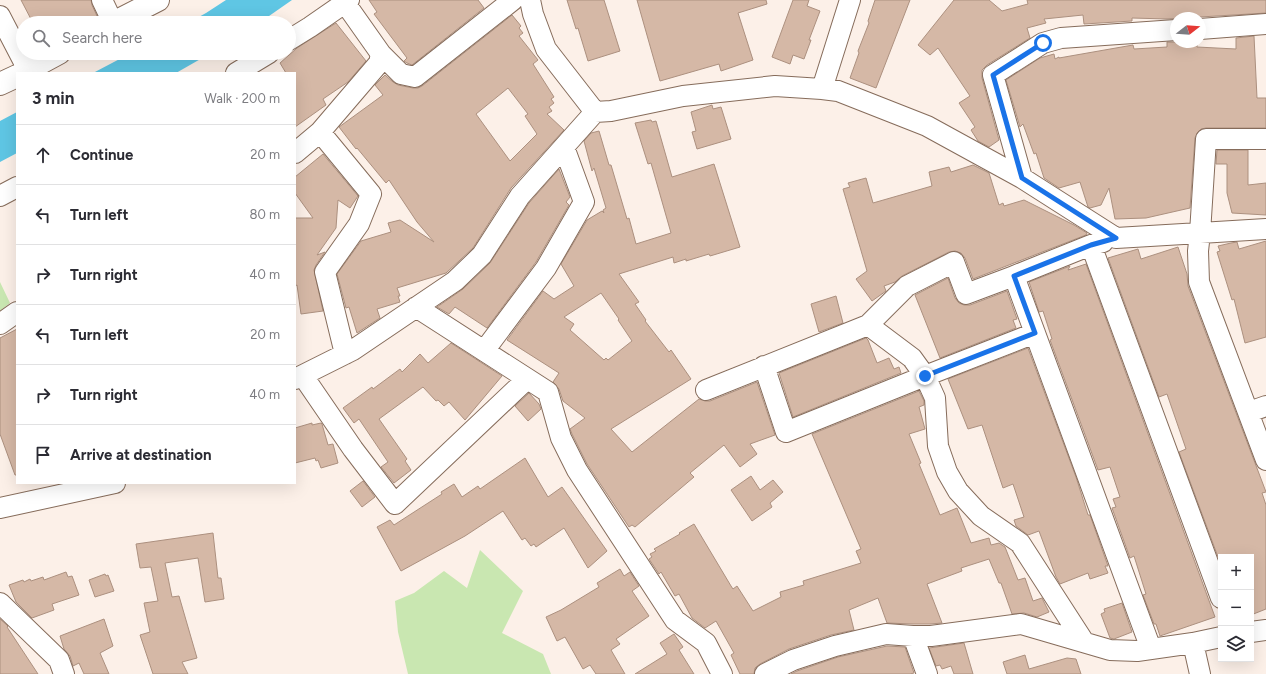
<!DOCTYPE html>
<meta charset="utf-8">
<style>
:root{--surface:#fff;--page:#f7f7f7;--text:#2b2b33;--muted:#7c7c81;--line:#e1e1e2}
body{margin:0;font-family:Figtree,sans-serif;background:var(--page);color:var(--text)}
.controls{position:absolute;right:12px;bottom:12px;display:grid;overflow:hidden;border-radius:0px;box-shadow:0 4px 16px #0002}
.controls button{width:36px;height:36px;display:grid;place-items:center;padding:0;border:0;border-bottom:1px solid var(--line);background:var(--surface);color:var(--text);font:20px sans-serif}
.compass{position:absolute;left:1170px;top:12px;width:36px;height:36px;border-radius:50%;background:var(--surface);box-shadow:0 4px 16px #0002;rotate:73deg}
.stop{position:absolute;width:12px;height:12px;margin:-9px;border:3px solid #1a73e8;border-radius:50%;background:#fff}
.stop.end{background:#1a73e8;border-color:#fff;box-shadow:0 1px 4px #0008}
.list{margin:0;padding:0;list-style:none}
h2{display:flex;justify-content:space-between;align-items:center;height:52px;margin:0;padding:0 16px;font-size:17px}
h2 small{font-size:13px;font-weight:400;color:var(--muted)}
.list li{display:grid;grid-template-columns:26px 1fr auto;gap:12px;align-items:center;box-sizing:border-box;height:60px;padding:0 16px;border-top:1px solid var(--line)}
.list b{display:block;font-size:15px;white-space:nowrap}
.list em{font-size:13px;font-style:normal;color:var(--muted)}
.icon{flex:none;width:22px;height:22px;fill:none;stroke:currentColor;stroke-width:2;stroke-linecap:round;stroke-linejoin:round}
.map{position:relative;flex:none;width:1266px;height:674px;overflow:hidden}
.search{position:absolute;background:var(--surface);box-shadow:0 4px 16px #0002;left:16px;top:16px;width:280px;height:44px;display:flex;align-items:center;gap:10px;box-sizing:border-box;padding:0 14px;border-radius:22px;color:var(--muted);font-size:15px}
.panel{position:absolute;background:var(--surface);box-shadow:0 4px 16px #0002;left:16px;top:72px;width:280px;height:412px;border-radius:0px}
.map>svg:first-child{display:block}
</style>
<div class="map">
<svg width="1266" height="674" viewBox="0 0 1266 674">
<rect width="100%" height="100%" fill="#fcf0e8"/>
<path fill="#c9e7b1" d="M0 282 10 303 0 311Z
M480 550 523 591 502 633 543 654 551 674H408L398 632 395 601 414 593 444 571 467 588Z"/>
<path fill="#5fc6e4" d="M226 0H292L259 23H188L206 13Z
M131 53H211L176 73H93Z
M17 112V153L0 162V121Z"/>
<path fill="#d5b8a6" stroke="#ac907f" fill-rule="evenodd" d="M21 0H91L92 5 97 16 84 23H33Z
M369 0H478L484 8 412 65 407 63 404 61 407 58 374 14 377 12Z
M567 0H604L620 51 588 61 578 28 576 29Z
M637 0H766L767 4 738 13 753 60 721 71 719 64 660 81Z
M793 0H809L807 6 820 11 809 40H811L804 59 793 55 790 64 772 57Z
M875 0H910L876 88 850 78 859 53 858 51 869 23 868 21Z
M954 0H989L1002 11 1028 4 1027 0H1266V13L1167 19 1132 18V21L1084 24 1083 15 1044 19 1046 23 1027 28 1030 38 987 65 982 70V78L999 140 989 147 978 141 971 130 975 127 959 103 970 96 938 48 930 55 918 45Z
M512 15 521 26 519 28 523 33 519 36 538 60 533 64 554 97 551 99 554 103 549 107 552 111 547 114 564 130 511 188 473 248 446 273 397 288 400 296H398L400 302 377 309 380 318 357 333 349 307 346 308 337 274 361 241 391 232 388 223 400 220 434 242 417 222 389 180 386 183 357 148 356 149 339 127 383 95 375 85 385 75 393 82 398 85 413 88H418L422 86ZM508 88 528 114 525 116 537 134 510 161 476 114Z
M336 23 366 61 348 82 323 99 326 105 295 127V73H286L280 63 297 48Z
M1254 36 1257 98H1266V128H1206L1201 129 1197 133 1195 138 1190 208 1146 218 1115 219 1109 188 1101 205 1090 208 1088 207 1080 182 1059 188 1044 178 1036 153 1034 154 1023 124 1020 127 1006 80 1040 58 1054 54 1055 59 1059 57V58L1133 45 1134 49 1167 47V42H1197V47L1236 49V38Z
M712 105 713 109 721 107 731 139 697 149 692 132 696 131 691 112Z
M651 120 652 122 656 121 672 177 714 164 740 247 710 256 709 254 686 261V259L674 263 673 257 619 274 639 302 635 304 646 320 645 321 669 352 671 350 691 379 611 429 632 452 699 399 705 401H710L757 382 775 435 750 444 757 454 740 467 724 445 690 473 694 477 635 527 632 525 629 527 587 464 572 434 570 429 585 418 563 401 559 389 553 382 559 373 507 340 543 291 554 299 574 286 561 264 587 220 602 211 604 213 603 210 606 208 594 168 592 171 584 141 591 133 599 131 609 165H611L627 219 629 218 636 244 671 233 651 163 648 164 635 123ZM601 293 619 319 618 320 632 341 608 360 606 358 604 360 570 330 574 324 564 317Z
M1217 150H1248V185L1266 183V215L1232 213 1227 193V164H1216Z
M323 154 358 196 350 208 338 200 336 228 317 255 325 252 316 265 314 270 323 311 301 314 297 285 295 286V218H313L295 193V177Z
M973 165 989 173 999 205 1003 203 1004 206 1024 200 1074 225 1087 233 1086 235 973 279 965 258 961 253 955 251 949 252 902 276 895 282 884 286 886 291 872 301 856 279 867 271 843 189 850 187 848 183 866 178 873 203 932 186 929 172 949 167 951 172Z
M559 169 570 197 566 202 569 205 536 262 487 328 455 307 449 314 437 307 463 289 490 263 529 203Z
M1266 241V337L1245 343 1234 299 1232 300 1217 252 1220 251 1218 246 1231 243 1237 242 1239 249Z
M1178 247 1187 274 1188 286 1266 492 1262 493 1266 505V609L1251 615V557H1218L1179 452 1186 449 1167 394 1159 397 1108 258 1138 249 1141 259Z
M1086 264 1215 617 1160 636 1156 624H1154L1143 595 1146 594 1134 556 1130 558 1112 508 1116 507 1113 499 1120 497 1110 467 1098 470 1050 340 1052 339 1043 311 1039 312 1029 282 1070 266 1068 270Z
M948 278 955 298 959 303 964 305H970L1007 291 1017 319 1013 320 1016 328 940 358 915 295Z
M836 296 843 323 819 332 811 304Z
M17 329V475H15L0 434V338Z
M866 338 868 340 877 363 889 358 894 369 899 367 901 373 793 417 779 373Z
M451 343 502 376 465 420 449 402 444 406 438 400 436 401 423 387 379 419 407 459 405 461 411 470 394 483 381 467 388 462 359 419 354 423 343 408 372 387 373 389 400 369 402 372 420 354 428 363Z
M1028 348 1076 477 1088 515H1090L1108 566H1105L1108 573 1090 579 1088 573 1060 584 1056 577 1039 531 1028 535 1016 526 1014 520 1024 517 1013 484 1003 488 982 425 968 429 948 379Z
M919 391 924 401V405L919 407 925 429 909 434 921 463 919 464 940 515 957 508 971 543 989 538 991 545 999 543 1005 547 1018 580 1025 578 1033 601 1042 598 1049 612 1037 617 1024 613 1012 614 1001 583H999L989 559 961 568 962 571 927 584 942 623 930 624H913L887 623 878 598 849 610 854 630 831 635 789 649 760 664 755 668 754 674H740L731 655 734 653 716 621 705 628 692 618 679 594 675 596 661 572 659 574 649 559 652 557 650 554 656 551 654 549 680 534 679 533 694 524 731 586 733 589 737 586 753 611 781 597 780 592 804 585 803 581 861 563 856 551 861 549 812 434Z
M529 393 539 404 541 409 528 421 515 406Z
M312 423V425L321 423 322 424 328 445 333 444 338 463 321 468 318 460 316 461 315 458 295 463V428Z
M525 458 548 497 562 487 607 551 588 568 564 528 536 547 534 544 531 546 525 538 522 540 503 511 465 536 401 571 377 527 390 520 394 525 442 494 441 492 454 484 462 497 478 486 480 489Z
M751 476 760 490 773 480 783 492 770 503 772 507 752 521 731 490Z
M363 481 375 497 362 507 350 491Z
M213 533 218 578H221L224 599 205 602 198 558 165 563 172 597 179 596 197 658 182 662 188 674H153L140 635 150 632 144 603 158 601 151 567 140 568 136 544Z
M620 569 624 576 630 572 639 586 632 591 649 616 616 639 620 644 611 650 625 674H596L590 665 583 669 565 637 557 641 546 617 561 610 599 587 597 583Z
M66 572 68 577 72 576 79 595 52 604 54 610 32 618 16 602 9 585 23 580 24 582 30 579 31 581 43 577 44 580Z
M105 574 106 576 108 575 114 591 95 597 89 580Z
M1122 603 1132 632 1114 639 1110 638 1101 614 1105 612 1104 609Z
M0 619 8 626 7 627 38 674H0Z
M104 619 113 646 100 653 109 674H84L79 663 73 666 70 656 64 649 60 636Z
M674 634 683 647 679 650 694 674H635L667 654 660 643Z
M964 643 973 674H954L951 666 942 669 940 665 936 666 929 648Z
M887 646 905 647 914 673 910 674H791L797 671 838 657Z
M1025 655 1029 669 1067 658 1076 659 1081 674H1007L1003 662Z"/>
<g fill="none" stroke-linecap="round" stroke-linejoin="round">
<g stroke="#866c5b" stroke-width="22">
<path id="minor" d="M102 0 113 23
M530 0 533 14 546 49 595 112 611 111 683 96 775 86 822 89 838 91 927 126 1022 178
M0 16 28 70
M1200 29 1266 24
M1176 30 1061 38 1043 43 993 75 1022 178 1116 238 1200 233 1198 251 1199 282 1266 460
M289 40 310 27 349 0
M381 54 401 74 415 77 513 0
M236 73 269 53
M822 89 850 0
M320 132 371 194 359 224 325 272 345 354
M1266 139H1206L1200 233 1266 229
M295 153 320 132 379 63 381 54 345 3
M0 196 17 187
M1103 242 1091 245 1221 598
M1091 245 1014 276 1151 649
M416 307 548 392 561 438 577 470 675 620 706 643 722 674
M0 324 17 312
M1035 333 925 376 935 398 938 446 947 472 958 491 981 516 1020 543 1084 642
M484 351 546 268 584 202 564 147
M764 366 786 432 925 376 912 358 868 325
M303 376 353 449 395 504 527 379
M295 379 353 350 455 281 482 255 520 196 595 112
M706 390 868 325 907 286 954 262 966 294 1014 276
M1249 412 1266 406
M0 508 115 483
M0 603 59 660 64 674
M1251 632 1266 630
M913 636 927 674
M1193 643 1200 674
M765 674 793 660 835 646 886 634 913 636H931L1021 624 1110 650 1137 651 1193 643 1221 637"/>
</g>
<g stroke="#866c5b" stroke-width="24">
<path id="tertiary" d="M113 23 158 0
M22 73 59 53
M0 84 17 76"/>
</g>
<use href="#minor" stroke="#fff" stroke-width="20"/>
<use href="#tertiary" stroke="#fff" stroke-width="22"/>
</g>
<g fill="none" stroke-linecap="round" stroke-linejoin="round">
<path stroke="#1a73e8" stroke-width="5" d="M925 376 1035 333 1014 276 1091 245 1116 238 1022 178 993 75 1043 43"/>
</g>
</svg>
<div class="controls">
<button>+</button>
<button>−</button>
<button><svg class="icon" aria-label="layers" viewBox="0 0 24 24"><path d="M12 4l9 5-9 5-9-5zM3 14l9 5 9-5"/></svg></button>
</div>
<svg class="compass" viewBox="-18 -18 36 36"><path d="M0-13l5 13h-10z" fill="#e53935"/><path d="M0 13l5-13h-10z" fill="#7c7c81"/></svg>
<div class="stop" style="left:1043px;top:43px"></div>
<div class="stop end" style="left:925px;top:376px"></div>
<div class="search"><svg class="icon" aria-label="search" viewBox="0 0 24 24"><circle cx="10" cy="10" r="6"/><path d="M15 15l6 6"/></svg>Search here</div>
<section class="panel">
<h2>3 min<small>Walk · 200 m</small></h2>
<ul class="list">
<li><svg class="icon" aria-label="ahead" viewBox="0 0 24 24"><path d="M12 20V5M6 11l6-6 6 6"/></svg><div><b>Continue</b></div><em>20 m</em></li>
<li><svg class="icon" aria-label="left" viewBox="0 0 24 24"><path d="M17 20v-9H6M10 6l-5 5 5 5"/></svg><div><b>Turn left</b></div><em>80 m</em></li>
<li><svg class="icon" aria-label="right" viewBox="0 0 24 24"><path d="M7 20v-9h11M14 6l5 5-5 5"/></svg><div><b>Turn right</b></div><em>40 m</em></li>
<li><svg class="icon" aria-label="left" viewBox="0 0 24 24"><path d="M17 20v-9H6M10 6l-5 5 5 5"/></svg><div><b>Turn left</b></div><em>20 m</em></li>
<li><svg class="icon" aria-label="right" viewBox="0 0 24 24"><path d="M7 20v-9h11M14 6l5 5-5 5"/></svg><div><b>Turn right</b></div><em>40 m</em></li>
<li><svg class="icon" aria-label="arrive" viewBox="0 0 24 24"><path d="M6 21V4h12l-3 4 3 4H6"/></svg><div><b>Arrive at destination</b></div></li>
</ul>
</section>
</div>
